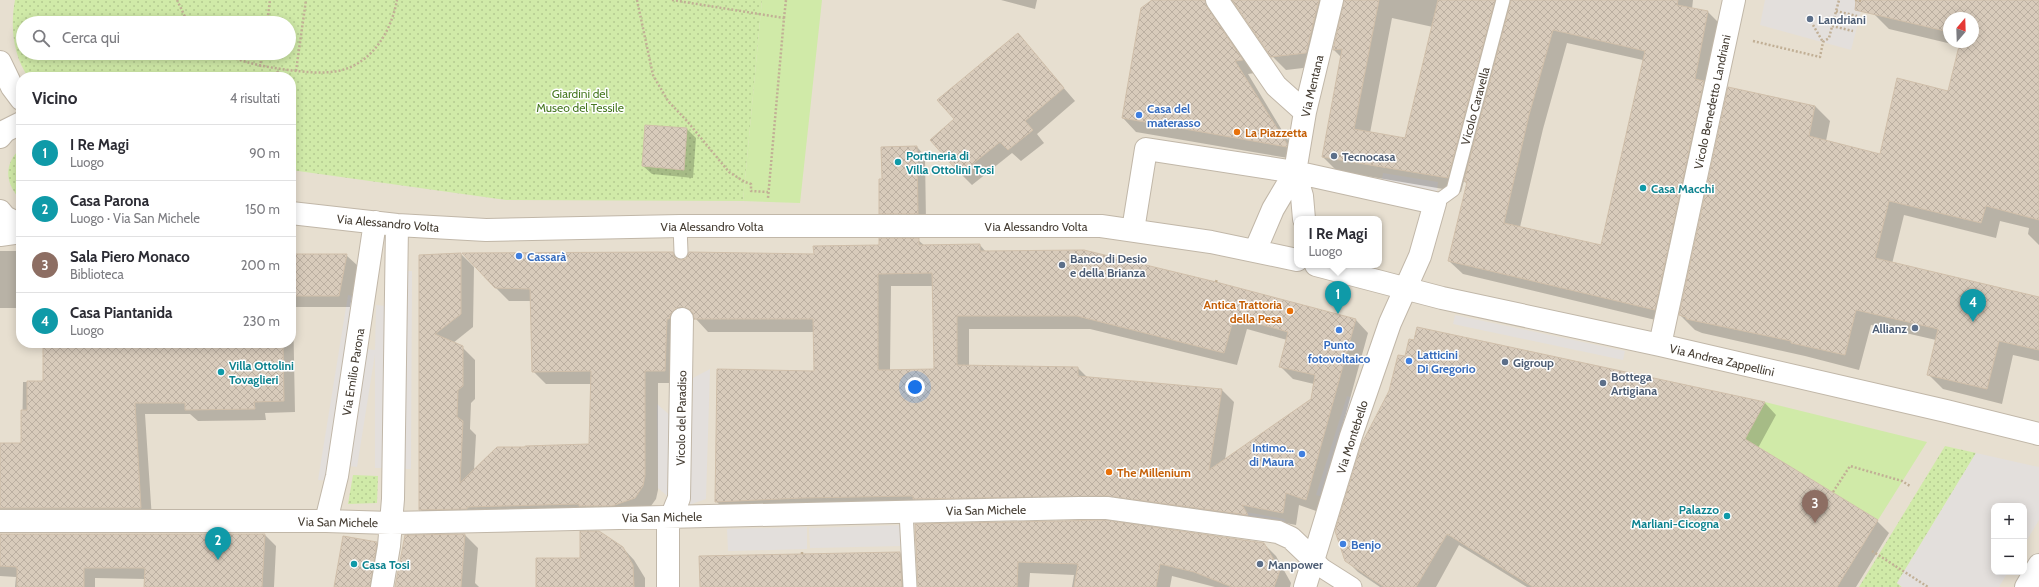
<!DOCTYPE html>
<html lang="it">
<meta charset="utf-8">
<style>
:root{--surface:#fff;--page:#f2f2f3;--text:#2b2b33;--muted:#7c7c81;--line:#e1e1e2;--accent:#7c3aed}
body{margin:0;font-family:Cabin,sans-serif;background:var(--page);color:var(--text)}
.controls{position:absolute;right:12px;bottom:12px;display:grid;overflow:hidden;border-radius:8px;box-shadow:0 2px 10px #0003}
.controls button{width:36px;height:36px;display:grid;place-items:center;padding:0;border:0;border-bottom:1px solid var(--line);background:var(--surface);color:var(--text);font:20px sans-serif}
.compass{position:absolute;left:1943px;top:12px;width:36px;height:36px;border-radius:50%;background:var(--surface);box-shadow:0 2px 10px #0003;rotate:19deg}
.you{position:absolute;left:915px;top:387px;width:14px;height:14px;margin:-10px;border:3px solid #fff;border-radius:50%;background:#1a73e8;box-shadow:0 0 0 6px #1a73e833}
.badge{display:grid;place-items:center;width:26px;height:26px;border-radius:50%;background:var(--accent);color:#fff;font-size:13px;font-weight:700}
.pin{position:absolute;translate:-50% -33px;filter:drop-shadow(0 1px 2px #0008)}
.pin::after{content:'';position:absolute;top:21px;width:14px;height:12px;background:inherit;clip-path:polygon(0 0,100% 0,50% 100%)}
.popup{position:absolute;left:1294px;top:216px;width:88px;height:52px;box-sizing:border-box;display:grid;place-content:center;border-radius:8px;background:var(--surface);filter:drop-shadow(0 1px 3px #0005);font-size:13px;white-space:nowrap;color:var(--muted)}
.popup b{font-size:15px;color:var(--text)}
.popup::after{content:'';position:absolute;left:50%;top:100%;margin-left:-8px;border:8px solid transparent;border-top-color:var(--surface)}
.list{margin:0;padding:0;list-style:none}
h2{display:flex;justify-content:space-between;align-items:center;height:52px;margin:0;padding:0 16px;font-size:17px}
h2 small{font-size:13px;font-weight:400;color:var(--muted)}
.list li{display:grid;grid-template-columns:26px 1fr auto;gap:12px;align-items:center;box-sizing:border-box;height:56px;padding:0 16px;border-top:1px solid var(--line)}
.list b{display:block;font-size:15px;white-space:nowrap}
.list p{margin:0;font-size:13px;white-space:nowrap;color:var(--muted)}
.list em{font-size:13px;font-style:normal;color:var(--muted)}
.icon{flex:none;width:22px;height:22px;fill:none;stroke:currentColor;stroke-width:2;stroke-linecap:round;stroke-linejoin:round}
.map{position:relative;flex:none;width:2039px;height:587px;overflow:hidden}
.search{position:absolute;background:var(--surface);box-shadow:0 2px 10px #0003;left:16px;top:16px;width:280px;height:44px;display:flex;align-items:center;gap:10px;box-sizing:border-box;padding:0 14px;border-radius:22px;color:var(--muted);font-size:15px}
.panel{position:absolute;background:var(--surface);box-shadow:0 2px 10px #0003;left:16px;top:72px;width:280px;height:276px;border-radius:16px}
.map>svg:first-child{display:block}
</style>
<div class="map">
<svg width="2039" height="587" viewBox="0 0 2039 587">
<defs>
<pattern id="grass-dots" width="8" height="8" patternUnits="userSpaceOnUse"><rect width="8" height="8" fill="#d0eaa8"/><path d="M2 2h.1M6 6h.1" fill="none" stroke="#b4ca91" stroke-width="1.8" stroke-linecap="round"/></pattern>
<pattern id="building-cross-hatch" width="8" height="8" patternUnits="userSpaceOnUse"><rect width="8" height="8" fill="#d8cbbb"/><path d="M0 0l8 8M0 8l8-8" fill="none" stroke="#bbafa1"/></pattern>
</defs>
<rect width="100%" height="100%" fill="#f3ede3"/>
<path fill="#e7dfd0" fill-rule="evenodd" d="M0 0H2039V587H0ZM1949 18H1973V42H1949ZM23 23H289V53H23ZM21 77H291V343H21ZM1297 219H1379V265H1297ZM1994 506H2024V572H1994Z"/>
<path fill="url(#grass-dots)" fill-rule="evenodd" d="M15 0H762L743 201 506 200 291 170V77H28C13 54 10 27 15 0ZM23 23H289V53H23Z
M21 148V200C5 184 3 164 21 148Z
M1945 446 1976 453 1897 583 1902 587H1859Z
M353 475 378 476 377 503 348 504Z"/>
<path fill="#d0eaa8" d="M762 0H822L800 203 743 201Z
M1765 402 1927 442 1878 520 1745 439Z"/>
<path fill="#e3dfdc" d="M1765 0H1864L1851 50 1760 25Z
M1383 173 1438 182 1437 192 1381 182Z
M402 271H412L411 469H401Z
M348 295 358 297 328 481 318 480Z
M376 305 386 306V468H375V354L357 467 348 466 366 349 375 350Z
M1455 315 1625 351 1623 360 1453 324Z
M710 369 706 499 689 505 693 378Z
M1347 396 1356 399 1326 498 1316 495Z
M657 404 671 416 672 500 658 488Z
M1976 453 2039 467V520L2024 545V506H1994V572H2008L1999 587H1902L1897 583Z
M1082 493 1181 500 1285 519 1284 525 1180 507 1082 499Z
M905 525V546L810 548 809 528Z
M807 527V549L728 551 727 529Z"/>
<path fill="#0003" fill-rule="evenodd" d="M1001 0H1037L1035 9Z
M1154 0H1693L1692 9 1708 12 1722 26 1668 323 1463 274 1449 261 1467 184 1464 181 1461 192 1337 171 1323 157 1341 57 1334 50 1345 1 1342 2 1320 66 1286 70 1272 56 1234 2 1230 1 1255 73 1248 74 1300 160 1136 132 1123 118ZM1392 18 1433 27 1406 139 1370 133ZM1567 43 1643 60 1601 247 1520 227 1543 129Z
M1877 0H2039V245L2028 234 2029 228 2000 221 1996 238 1904 215 1892 264 2039 298V361L2013 355 2002 404 1943 389 1928 374 1936 340 1871 325 1859 370 1805 356 1702 333 1695 330 1680 315 1729 88 1815 106 1830 121 1826 141 1881 155 1949 92 1960 46 1889 29 1874 14ZM1949 18H1973V42H1949Z
M1018 35 1075 101 1037 134 1044 143 1021 161 1012 153 972 185 960 173 955 119Z
M646 126 687 129 696 138 693 178 652 174 643 166Z
M917 147 925 156 926 222H889L880 213 883 180Z
M918 240 925 246 980 245 986 252 1356 320 1368 333 1319 512 1299 505 1296 525 1254 517 1260 528 1121 508 729 514 716 501 815 372 814 332H708L696 319 689 321 677 383H658V490L656 499 648 510 433 522 420 509V256L461 254 474 267 473 327 453 343 462 347 475 360V399L471 403 470 429 476 435 474 471 526 448 590 445 591 384H546L533 371 531 301H509L496 288 673 253 681 261 815 255ZM891 286H933L935 370H890ZM969 329H1090L1237 365 1247 329 1287 340 1280 366 1293 379 1314 384 1312 399 1225 460 1234 402 1222 390 1088 378 1078 368 969 366Z
M0 251H21V308H0Z
M291 255H346L358 266 350 307H293L295 412 265 413 266 420 198 421 190 414H145L152 519 0 527V444H22L23 382H44V343H291Z
M1765 403 1776 415 1758 448 1877 521 1889 533 1856 587H1527L1459 545 1436 587H1380L1358 572 1346 560Z
M916 525 1264 544 1276 556 1291 583 1290 587H1215L1172 576 1170 587H1072L1074 575 1030 573 1029 587H919Z
M0 534H264L276 546 274 587H146L145 579 95 578V587H15L16 577 0 576Z
M465 535 478 548 475 583 479 587H396Z
M376 543 390 557 385 587H335Z
M622 547 634 560 645 578V587H537L581 559Z
M900 553 912 565 913 587H701Z"/>
<path fill="url(#building-cross-hatch)" stroke="#d0bfaa" fill-rule="evenodd" d="M1152 0H1205L1207 7 1243 60 1235 61 1287 144V147L1122 118 1141 8Z
M1232 0H1319L1306 53 1271 57Z
M1344 0H1379L1354 129 1405 138 1438 0H1495L1448 178 1322 157 1342 49 1333 50Z
M1511 0H1678L1677 5 1708 11 1695 79 1704 81 1655 310 1448 261 1467 182 1464 181ZM1553 30 1645 51 1601 245 1504 223 1529 115Z
M1856 0H2039V220L1986 206 1981 223 1889 201 1875 258 2039 297V350L1999 341 1987 389 1927 375 1938 329 1856 310 1845 355 1791 343V341L1686 319V317L1679 315 1728 87 1815 106 1809 136 1880 154 1897 78 1948 91 1960 42H1973V18H1949V32L1855 10Z
M1018 33 1064 88 1025 121 1033 130 1008 150 1000 142 960 174 930 140 954 119 937 100Z
M645 125 687 128 684 170 642 166Z
M917 146 918 214H879V179H882L881 147Z
M879 238H919V245L980 244V251L1084 250 1216 282 1356 319 1306 500 1286 493 1283 513 1242 505 1248 515 1107 496 913 499V496L802 498 715 502 717 369 814 371 813 319H694L693 313 689 309 682 307 676 308 671 313 669 319H667L665 371H645V476L643 486 635 498 612 506H579V504L467 507V509L419 510V255L461 253V314L435 334 463 346V386L458 390 457 417 463 421 460 483 497 447H525V446L589 444 591 371 532 372 530 289 495 288 462 253 663 252H673L674 257 681 260 686 259 689 252 814 254 813 246 879 245ZM932 273 934 369 878 370V274ZM957 316H1077L1224 353 1234 317 1288 332 1279 367 1315 375 1311 399 1209 470 1222 389 1078 376V367L957 365Z
M291 254H347L339 296H291Z
M1417 327 1765 402 1745 439 1878 520 1837 587H1533L1447 534 1416 587H1384L1345 561 1335 531 1361 445 1389 391 1398 355 1405 356 1409 339 1414 340Z
M43 343H283L284 401 254 402 255 409 185 410V403H135L141 508H0V443H21V410H27V381H43Z
M1106 520 1264 543 1280 570 1274 587H1232L1194 572 1160 564 1156 587H1074L1078 564 1018 562 1017 587H918L915 524Z
M580 531H599L623 547 633 565 634 587H536V558H580Z
M0 534H265L262 587H144L145 568H84V587H17V567L0 566Z
M465 534 461 587H395L405 535Z
M343 536 377 542 370 587H334Z
M900 552 902 587H700L699 556Z"/>
<g fill="none" stroke-linecap="round" stroke-linejoin="round">
<g stroke="#c1b7a8" stroke-width="15">
<path id="service" d="M1435 203 1453 190 1503 0
M680 226 681 252
M906 512 910 587"/>
</g>
<g stroke="#c1b7a8" stroke-width="21">
<path id="pedestrian" d="M1313 559 1322 568 1352 587"/>
</g>
<g stroke="#c1b7a8" stroke-width="24">
<path id="minor" d="M1217 0 1276 86 1305 112
M0 62 12 87 21 99
M0 137 5 131 21 123
M1295 172 1302 196 1304 219
M0 211 5 217 21 225
M291 213 397 225 486 230 680 226H1101L1211 242 1297 260
M1133 230 1146 149 1295 172 1435 203 1420 256 1390 323 1351 436 1305 587
M0 235 21 232
M1255 251 1273 209 1295 172 1305 112 1332 0
M1316 265 1442 298 1660 345 1946 411 2039 434
M1660 345 1734 0
M0 521H326L391 523 1079 508H1107L1278 532 1291 538 1313 559
M326 521 337 476 375 222
M382 587 389 546 393 499 397 225
M668 587V525L679 498 682 319
M2026 587 2039 565"/>
</g>
<path stroke="#c1af95" stroke-width="2.5" stroke-dasharray="2 2" stroke-linecap="butt" d="M177 0 188 23
M637 0 653 75 668 101 687 121 729 172 745 182 751 184V191L768 192
M672 0 784 18 768 198
M1855 0 1861 1
M1836 11 1857 16
M784 18 786 0
M267 23 270 0
M1813 25 1823 42
M1832 26 1853 31
M1753 41 1820 57 1823 42 1829 38 1839 0
M221 53C244 63 265 67 289 70 305 72 322 74 338 71 372 64 391 32 397 0
M260 67 262 53
M296 71 306 0
M277 77 278 69
M1216 282 1217 279
M1833 492 1850 466 1902 481 1910 486
M1872 551 1928 587
M802 552V555"/>
<use href="#service" stroke="#fff" stroke-width="13"/>
<use href="#pedestrian" stroke="#fff" stroke-width="19"/>
<use href="#minor" stroke="#fff" stroke-width="22"/>
</g>
<g fill="#5c6f8a" stroke="#fff" stroke-width="1.5">
<circle cx="1810" cy="19" r="4"/>
<circle cx="1334" cy="156" r="4"/>
<circle cx="1062" cy="265" r="4"/>
<circle cx="1915" cy="328" r="4"/>
<circle cx="1505" cy="362" r="4"/>
<circle cx="1603" cy="383" r="4"/>
<circle cx="1260" cy="564" r="4"/>
</g>
<g fill="#3f7fe0" stroke="#fff" stroke-width="1.5">
<circle cx="1139" cy="115" r="4"/>
<circle cx="519" cy="256" r="4"/>
<circle cx="1339" cy="330" r="4"/>
<circle cx="1409" cy="361" r="4"/>
<circle cx="1302" cy="454" r="4"/>
<circle cx="1343" cy="544" r="4"/>
</g>
<g fill="#e8710a" stroke="#fff" stroke-width="1.5">
<circle cx="1237" cy="132" r="4"/>
<circle cx="1290" cy="311" r="4"/>
<circle cx="1109" cy="472" r="4"/>
</g>
<g fill="#0f9aa8" stroke="#fff" stroke-width="1.5">
<circle cx="898" cy="162" r="4"/>
<circle cx="1643" cy="188" r="4"/>
<circle cx="221" cy="372" r="4"/>
<circle cx="1727" cy="516" r="4"/>
<circle cx="354" cy="564" r="4"/>
</g>
<g text-anchor="middle" dominant-baseline="central" stroke-width="3" stroke-linejoin="round" paint-order="stroke">
<g font-size="12" font-weight="bold" fill="#4e5e75" stroke="#fff" text-anchor="start">
<text x="1818" y="19">Landriani</text>
<text x="1342" y="156">Tecnocasa</text>
<text x="1070" y="258">Banco di Desio<tspan x="1070" dy="14">e della Brianza</tspan></text>
<text x="1907" y="328" text-anchor="end">Allianz</text>
<text x="1513" y="362">Gigroup</text>
<text x="1611" y="376">Bottega<tspan x="1611" dy="14">Artigiana</tspan></text>
<text x="1268" y="564">Manpower</text>
</g>
<g font-size="12" fill="#453d33" stroke="#fff">
<text transform="translate(1312 86) rotate(-77)">Via Mentana</text>
<text transform="translate(1712 102) rotate(-78)">Vicolo Benedetto Landriani</text>
<text transform="translate(1475 106) rotate(-75)">Vicolo Caravella</text>
<text transform="translate(388 223) rotate(5)">Via Alessandro Volta</text>
<text x="712" y="226">Via Alessandro Volta</text>
<text x="1036" y="226">Via Alessandro Volta</text>
<text transform="translate(1722 360) rotate(13)">Via Andrea Zappellini</text>
<text transform="translate(353 372) rotate(-81)">Via Emilio Parona</text>
<text transform="translate(681 418) rotate(-89)">Vicolo del Paradiso</text>
<text transform="translate(1352 437) rotate(-72)">Via Montebello</text>
<text transform="translate(986 510) rotate(-1)">Via San Michele</text>
<text transform="translate(662 517) rotate(-1)">Via San Michele</text>
<text transform="translate(338 522) rotate(1)">Via San Michele</text>
</g>
<g font-size="12" fill="#487923" stroke="#fff">
<text x="580" y="93">Giardini del<tspan x="580" dy="14">Museo del Tessile</tspan></text>
</g>
<g font-size="12" font-weight="bold" fill="#366cbe" stroke="#fff" text-anchor="start">
<text x="1147" y="108">Casa del<tspan x="1147" dy="14">materasso</tspan></text>
<text x="527" y="256">Cassarà</text>
<text x="1339" y="344" text-anchor="middle">Punto<tspan x="1339" dy="14">fotovoltaico</tspan></text>
<text x="1417" y="354">Latticini<tspan x="1417" dy="14">Di Gregorio</tspan></text>
<text x="1294" y="447" text-anchor="end">Intimo...<tspan x="1294" dy="14">di Maura</tspan></text>
<text x="1351" y="544">Benjo</text>
</g>
<g font-size="12" font-weight="bold" fill="#c56008" stroke="#fff" text-anchor="start">
<text x="1245" y="132">La Piazzetta</text>
<text x="1282" y="304" text-anchor="end">Antica Trattoria<tspan x="1282" dy="14">della Pesa</tspan></text>
<text x="1117" y="472">The Millenium</text>
</g>
<g font-size="12" font-weight="bold" fill="#0d838f" stroke="#fff" text-anchor="start">
<text x="906" y="155">Portineria di<tspan x="906" dy="14">Villa Ottolini Tosi</tspan></text>
<text x="1651" y="188">Casa Macchi</text>
<text x="229" y="365">Villa Ottolini<tspan x="229" dy="14">Tovaglieri</tspan></text>
<text x="1719" y="509" text-anchor="end">Palazzo<tspan x="1719" dy="14">Marliani-Cicogna</tspan></text>
<text x="362" y="564">Casa Tosi</text>
</g>
</g>
</svg>
<div class="controls">
<button>+</button>
<button>−</button>
</div>
<svg class="compass" viewBox="-18 -18 36 36"><path d="M0-13l5 13h-10z" fill="#e53935"/><path d="M0 13l5-13h-10z" fill="#7c7c81"/></svg>
<div class="you"></div>
<div class="pin badge" style="left:1338px;top:314px;background:#0f9aa8">1</div>
<div class="popup"><b>I Re Magi</b>Luogo</div>
<div class="pin badge" style="left:218px;top:560px;background:#0f9aa8">2</div>
<div class="pin badge" style="left:1815px;top:523px;background:#8d6e63">3</div>
<div class="pin badge" style="left:1973px;top:322px;background:#0f9aa8">4</div>
<div class="search"><svg class="icon" aria-label="search" viewBox="0 0 24 24"><circle cx="10" cy="10" r="6"/><path d="M15 15l6 6"/></svg>Cerca qui</div>
<section class="panel">
<h2>Vicino<small>4 risultati</small></h2>
<ul class="list">
<li><span class="badge" style="background:#0f9aa8">1</span><div><b>I Re Magi</b><p>Luogo</p></div><em>90 m</em></li>
<li><span class="badge" style="background:#0f9aa8">2</span><div><b>Casa Parona</b><p>Luogo · Via San Michele</p></div><em>150 m</em></li>
<li><span class="badge" style="background:#8d6e63">3</span><div><b>Sala Piero Monaco</b><p>Biblioteca</p></div><em>200 m</em></li>
<li><span class="badge" style="background:#0f9aa8">4</span><div><b>Casa Piantanida</b><p>Luogo</p></div><em>230 m</em></li>
</ul>
</section>
</div>
